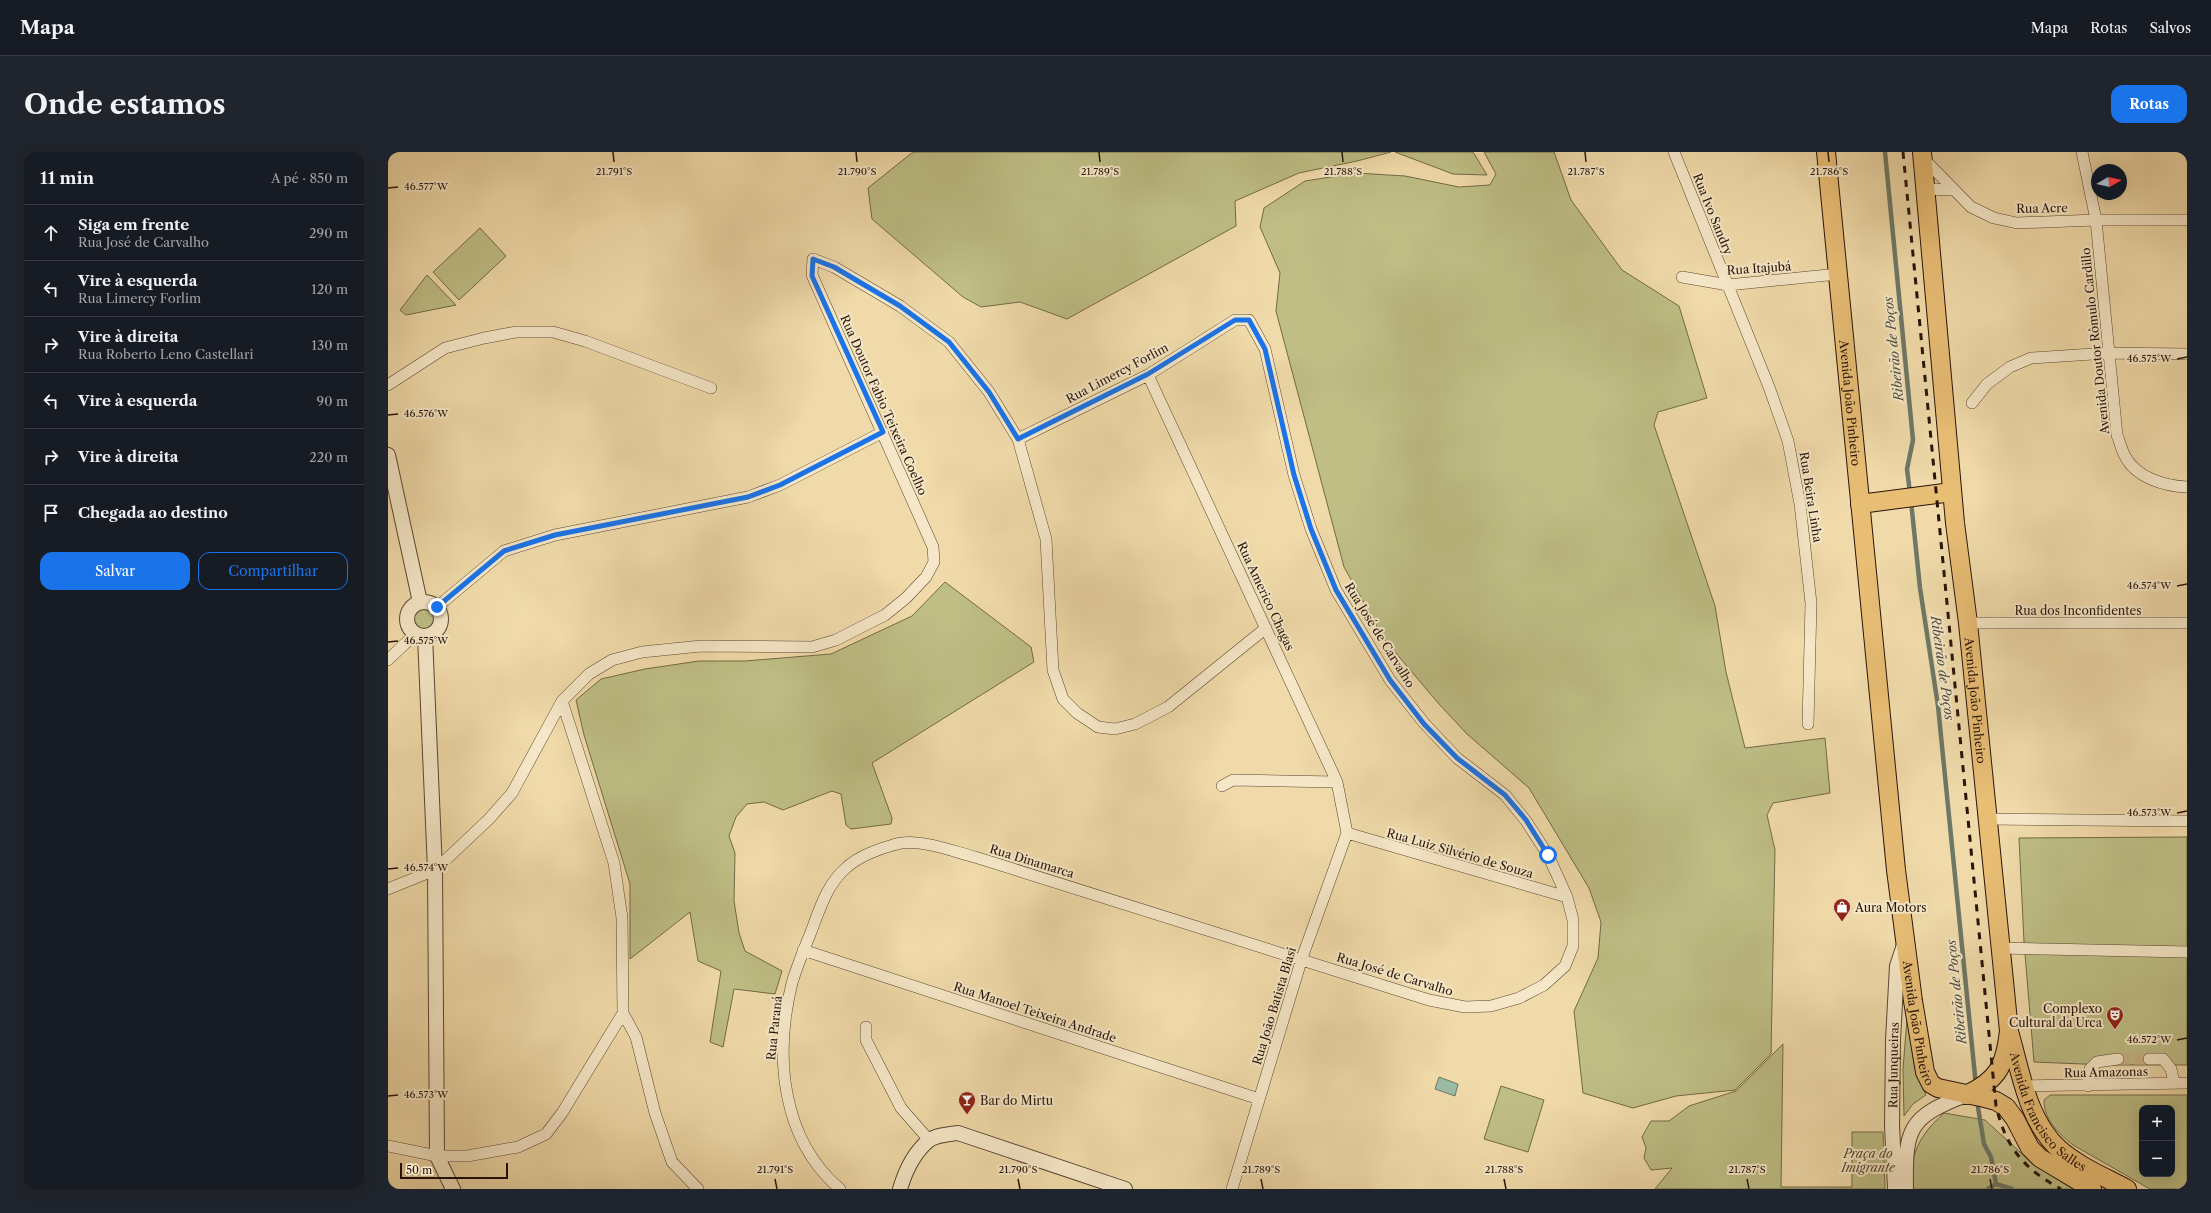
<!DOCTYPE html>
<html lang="pt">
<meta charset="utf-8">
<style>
:root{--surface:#171b24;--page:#20242c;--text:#f1f3f6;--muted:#9ea1a6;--line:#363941;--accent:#1a73e8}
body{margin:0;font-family:"Libre Caslon Text",serif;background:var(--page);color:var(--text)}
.controls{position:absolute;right:12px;bottom:12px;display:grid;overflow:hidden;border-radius:8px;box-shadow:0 4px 16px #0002}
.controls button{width:36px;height:36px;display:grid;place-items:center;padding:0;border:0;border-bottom:1px solid var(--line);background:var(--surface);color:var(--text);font:20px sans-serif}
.compass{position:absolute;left:1703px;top:12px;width:36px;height:36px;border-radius:50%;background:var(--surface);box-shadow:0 4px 16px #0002;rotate:81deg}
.scale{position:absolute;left:12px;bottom:10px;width:108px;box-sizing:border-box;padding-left:4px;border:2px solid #281409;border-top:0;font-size:11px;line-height:14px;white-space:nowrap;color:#281409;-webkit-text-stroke:3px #f5e7c7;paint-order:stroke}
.stop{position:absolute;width:12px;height:12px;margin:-9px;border:3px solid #1a73e8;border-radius:50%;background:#fff}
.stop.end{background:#1a73e8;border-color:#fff;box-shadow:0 1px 4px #0008}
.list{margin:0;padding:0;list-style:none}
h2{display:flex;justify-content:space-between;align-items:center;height:52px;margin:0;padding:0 16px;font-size:17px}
h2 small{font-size:13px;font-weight:400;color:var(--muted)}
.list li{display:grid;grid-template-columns:26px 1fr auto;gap:12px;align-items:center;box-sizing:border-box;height:56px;padding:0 16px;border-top:1px solid var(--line)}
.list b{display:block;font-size:15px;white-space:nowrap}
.list p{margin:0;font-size:13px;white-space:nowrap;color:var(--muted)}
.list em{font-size:13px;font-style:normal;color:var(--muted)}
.actions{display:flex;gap:8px;padding:12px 16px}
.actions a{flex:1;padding:9px 0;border:1px solid var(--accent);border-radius:12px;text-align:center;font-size:14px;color:var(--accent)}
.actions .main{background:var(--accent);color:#fff}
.icon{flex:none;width:22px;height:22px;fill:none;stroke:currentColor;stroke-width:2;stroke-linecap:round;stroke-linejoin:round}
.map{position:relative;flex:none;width:1799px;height:1037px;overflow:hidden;border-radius:12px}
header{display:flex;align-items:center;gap:24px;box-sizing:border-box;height:56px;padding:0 20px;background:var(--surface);border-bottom:1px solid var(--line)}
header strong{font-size:19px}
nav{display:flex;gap:22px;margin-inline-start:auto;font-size:14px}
.intro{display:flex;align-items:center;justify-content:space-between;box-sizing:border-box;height:96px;padding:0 24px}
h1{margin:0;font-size:28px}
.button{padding:10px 18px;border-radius:12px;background:var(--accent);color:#fff;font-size:14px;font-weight:700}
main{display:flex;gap:24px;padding:0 24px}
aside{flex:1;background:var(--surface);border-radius:12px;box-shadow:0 4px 16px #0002}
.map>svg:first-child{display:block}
</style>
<header>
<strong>Mapa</strong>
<nav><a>Mapa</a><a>Rotas</a><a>Salvos</a></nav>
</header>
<div class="intro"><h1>Onde estamos</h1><a class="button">Rotas</a></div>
<main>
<aside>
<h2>11 min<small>A pé · 850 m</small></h2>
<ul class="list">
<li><svg class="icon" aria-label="ahead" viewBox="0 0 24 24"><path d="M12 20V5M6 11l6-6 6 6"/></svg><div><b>Siga em frente</b><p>Rua José de Carvalho</p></div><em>290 m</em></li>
<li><svg class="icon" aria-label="left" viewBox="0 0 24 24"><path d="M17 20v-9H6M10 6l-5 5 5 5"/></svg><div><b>Vire à esquerda</b><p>Rua Limercy Forlim</p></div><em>120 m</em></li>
<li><svg class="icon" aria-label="right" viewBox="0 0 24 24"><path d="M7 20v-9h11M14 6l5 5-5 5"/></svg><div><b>Vire à direita</b><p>Rua Roberto Leno Castellari</p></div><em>130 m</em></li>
<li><svg class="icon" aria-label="left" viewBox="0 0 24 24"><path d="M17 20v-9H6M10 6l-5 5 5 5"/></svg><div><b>Vire à esquerda</b></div><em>90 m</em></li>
<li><svg class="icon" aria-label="right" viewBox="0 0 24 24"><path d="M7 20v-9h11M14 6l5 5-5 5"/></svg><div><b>Vire à direita</b></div><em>220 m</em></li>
<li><svg class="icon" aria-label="arrive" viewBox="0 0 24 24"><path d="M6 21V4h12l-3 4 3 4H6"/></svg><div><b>Chegada ao destino</b></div></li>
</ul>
<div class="actions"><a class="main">Salvar</a><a>Compartilhar</a></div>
</aside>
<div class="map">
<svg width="1799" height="1037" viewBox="0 0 1799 1037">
<rect width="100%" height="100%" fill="#f0daa9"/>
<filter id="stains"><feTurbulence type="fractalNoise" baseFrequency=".005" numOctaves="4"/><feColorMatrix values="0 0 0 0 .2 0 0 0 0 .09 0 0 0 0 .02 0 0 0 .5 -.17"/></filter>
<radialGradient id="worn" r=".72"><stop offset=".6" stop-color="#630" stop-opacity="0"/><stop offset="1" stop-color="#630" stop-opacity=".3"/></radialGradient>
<path fill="#bebe85" stroke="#736947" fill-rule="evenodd" d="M525 0H1003L969 9 911 21 847 49 848 74 679 167 632 150 593 155 575 145 484 67 480 36Z
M1007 0H1085L1099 23 1065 22Z
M1096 0H1166L1183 48 1234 118 1291 154 1319 246 1270 260 1266 273 1327 454 1338 520 1357 596 1437 586 1442 641 1385 651 1379 663 1387 698 1383 902 1347 938 1288 944 1245 956 1195 941 1186 859 1210 806 1213 770 1201 736 1141 636 1079 582 1051 552 996 487 956 415 888 159 892 121 872 75 876 56 917 29 968 21 1017 24 1071 35 1102 33 1108 22Z
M92 76 118 104 71 148 45 120Z
M39 123 68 153 18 163 12 158Z
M557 430 643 495 646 510 484 611 504 666 503 672 463 677 458 673 453 642 444 639 395 658 376 650 359 652 348 665 341 684 347 701 346 749 351 781 357 799 394 819 387 842 346 837 335 895 322 890 333 819 310 809 302 760 242 807V732L196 583 188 548 213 527 257 517 311 509H357L443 502 524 464Z
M26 467a11 11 0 1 1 22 0a11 11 0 1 1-22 0Z
M1799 685V913H1719L1646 910 1636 790 1631 686Z
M1521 842C1524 875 1523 913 1538 943L1525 952 1516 964 1515 917Z
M1395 892 1393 1035H1464V980H1495L1497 1037H1267L1284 1016 1263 1018 1256 1006 1258 996 1254 985 1263 969H1281L1301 954 1348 939Z
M1113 934 1156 948 1140 1000 1096 987Z
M1662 943H1799V1037H1762L1685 993C1670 981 1656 968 1656 948ZM1754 956H1784V1022H1754Z
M1556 961 1597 968 1644 1011 1685 1037H1524C1522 1001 1530 985 1556 961Z"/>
<path fill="#9bbba5" stroke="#6d7867" d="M1051 925 1070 932 1067 944 1047 937Z"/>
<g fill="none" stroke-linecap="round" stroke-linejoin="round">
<path stroke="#6d7867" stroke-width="4.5" d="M1497 0 1525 288 1519 317 1522 341
M1523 349 1532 436 1550 554 1588 934
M1589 949 1596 992 1603 1005 1608 1032
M1608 1032 1624 1037
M1600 1037 1608 1032"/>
<path stroke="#c8b289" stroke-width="11" stroke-dasharray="11 5.5" stroke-linecap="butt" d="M1730 907H1761"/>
<g stroke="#5a4631" stroke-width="12">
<path id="minor" d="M1286 0 1381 235 1400 289 1412 352 1423 451 1420 572
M1694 0 1708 68 1729 283C1732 290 1733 297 1737 304 1748 326 1777 334 1799 335
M1534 5 1583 55 1606 66 1629 71 1708 68H1799
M1537 37 1566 38
M1294 125 1340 133 1450 122
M760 223 949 630 959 681
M0 233 57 196 96 186 128 180H165L197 189 323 236
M1584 251 1599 232 1622 215 1643 206 1720 201 1799 202
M49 455 116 399 167 383 360 345 392 333 495 280
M1580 471H1799
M0 508 27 482
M834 634 845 628 949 630
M1599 667 1799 669
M959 681 1179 745
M0 737 47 718 101 667 124 641 174 549 201 522 224 508 254 500 313 494 424 495 448 488 497 463 518 446 538 425 546 410 545 395 424 123 425 107 446 115 512 154 561 190 601 240 630 287 658 387 665 518 675 547 689 561 710 575 727 577 747 572 780 555 878 476
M1612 796 1799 800
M415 798 871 947
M235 861 248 885 267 961 284 1010 310 1037
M478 875V888L513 956 541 988
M1761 907H1775L1783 917 1786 931
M1637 934 1799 931
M1700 934 1702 917 1709 910 1730 907
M0 994 49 1004H79L130 995 158 982 174 961 235 861 234 766 226 711 174 549
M452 1037C393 987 386 903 404 831 409 814 416 797 423 780 432 756 439 732 459 715 470 705 490 697 505 693 529 685 564 699 587 705L1041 848 1077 855 1103 854 1131 846 1156 833 1177 814 1185 794V768L1179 745 1160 703 1138 669 1117 643 1069 606 1036 571 1002 528 948 438 923 377 906 323 877 197 861 168H847L760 223 630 287
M844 1037 914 806 959 681"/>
</g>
<g stroke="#5a4631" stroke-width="16">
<g id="tertiary">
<path d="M0 303 32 450"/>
<circle cx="36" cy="467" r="17"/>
<path d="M37 484 47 718 49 1004 65 1037"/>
<path d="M512 1037C517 1020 526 1001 540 989 547 983 562 982 570 981L737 1037"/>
<path id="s1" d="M1507 1037 1504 973 1505 888 1509 814 1517 790"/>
<path d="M1518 1037C1517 977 1520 965 1578 943"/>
</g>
</g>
<g stroke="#281409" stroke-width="20">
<g id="primary">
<path id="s2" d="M1438 0 1508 718 1525 849 1537 920 1543 932 1550 936 1597 946 1608 949 1618 955 1627 967 1642 996 1652 1006 1704 1037"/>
<path id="s3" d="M1534 0 1567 371 1580 471 1621 879C1617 914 1610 928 1578 943"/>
<path d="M1472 352 1564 340"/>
<path id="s4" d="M1622 883C1633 922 1640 969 1671 997 1690 1014 1717 1025 1739 1037"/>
</g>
</g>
<use href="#minor" stroke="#f5e7c7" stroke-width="11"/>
<use href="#tertiary" stroke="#f5e7c7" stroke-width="14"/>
<use href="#primary" stroke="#e8bd74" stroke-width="18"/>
<path stroke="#281409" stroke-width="3" stroke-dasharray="7 7" stroke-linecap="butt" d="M1515 0 1608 954C1618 996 1636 1017 1673 1037"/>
</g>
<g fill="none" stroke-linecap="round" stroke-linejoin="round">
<path stroke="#1a73e8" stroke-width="5" d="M49 455 116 399 167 383 360 345 392 333 495 280 424 124 425 107 446 115 512 154 561 190 601 240 630 287 760 222 847 168H861L877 197 906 323 923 377 948 438 1002 528 1036 572 1069 606 1117 643 1138 668 1160 703"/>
</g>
<path fill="none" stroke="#281409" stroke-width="1.5" d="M225 0 226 10M468 0 469 10M711 0 712 10M954 0 955 10M1197 0 1198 10M1440 0 1441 10M0 36 10 35M1789 207 1799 205M0 263 10 262M1789 434 1799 432M0 490 10 489M1789 661 1799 659M0 717 10 716M1789 888 1799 886M0 944 10 943M387 1027 389 1037M630 1027 632 1037M873 1027 875 1037M1116 1027 1118 1037M1359 1027 1361 1037M1602 1027 1604 1037"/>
<defs>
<g id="shop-pin" transform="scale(0.9)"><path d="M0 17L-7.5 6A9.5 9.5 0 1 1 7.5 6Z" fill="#8f2418" stroke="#f5e7c7"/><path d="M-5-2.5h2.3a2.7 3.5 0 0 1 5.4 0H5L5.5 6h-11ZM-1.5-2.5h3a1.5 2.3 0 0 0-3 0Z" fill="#fff"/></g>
<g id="theatre-pin" transform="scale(0.9)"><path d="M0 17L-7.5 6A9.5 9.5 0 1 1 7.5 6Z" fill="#8f2418" stroke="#f5e7c7"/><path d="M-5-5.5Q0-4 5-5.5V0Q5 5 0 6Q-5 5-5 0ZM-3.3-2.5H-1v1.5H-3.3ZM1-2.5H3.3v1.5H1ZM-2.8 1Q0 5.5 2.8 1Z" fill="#fff"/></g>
<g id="bar-pin" transform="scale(0.9)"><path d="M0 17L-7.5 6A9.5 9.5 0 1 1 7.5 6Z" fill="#8f2418" stroke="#f5e7c7"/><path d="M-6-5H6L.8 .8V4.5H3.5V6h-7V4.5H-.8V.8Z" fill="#fff"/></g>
</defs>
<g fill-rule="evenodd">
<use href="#shop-pin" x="1454" y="755"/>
<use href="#theatre-pin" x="1727" y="863"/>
<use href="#bar-pin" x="579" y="948"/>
</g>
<g text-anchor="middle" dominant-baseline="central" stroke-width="4" stroke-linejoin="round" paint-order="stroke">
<g font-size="12" fill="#281409" stroke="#f5e7c7">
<text transform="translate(1654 56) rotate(-1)">Rua Acre</text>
<text transform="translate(1325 62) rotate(68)">Rua Ivo Sandry</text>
<text transform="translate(1371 116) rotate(-4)">Rua Itajubá</text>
<text transform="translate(1707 189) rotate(-96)">Avenida Doutor Rômulo Cardillo</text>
<text transform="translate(729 221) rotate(-28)">Rua Limercy Forlim</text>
<text stroke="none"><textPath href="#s2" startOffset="252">Avenida João Pinheiro</textPath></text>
<text transform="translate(496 253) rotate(66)">Rua Doutor Fabio Teixeira Coelho</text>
<text transform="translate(1423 345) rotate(81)">Rua Beira Linha</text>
<text transform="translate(878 444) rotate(65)">Rua Americo Chagas</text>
<text x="1690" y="458">Rua dos Inconfidentes</text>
<text transform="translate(992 483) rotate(58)">Rua José de Carvalho</text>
<text stroke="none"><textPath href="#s3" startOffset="551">Avenida João Pinheiro</textPath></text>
<text transform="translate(1072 701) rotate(16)">Rua Luiz Silvério de Souza</text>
<text transform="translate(644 709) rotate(17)">Rua Dinamarca</text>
<text transform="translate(1007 822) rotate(17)">Rua José de Carvalho</text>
<text transform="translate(886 854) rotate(-73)">Rua João Batista Blasi</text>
<text transform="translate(647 860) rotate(18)">Rua Manoel Teixeira Andrade</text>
<text stroke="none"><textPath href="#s2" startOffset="876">Avenida João Pinheiro</textPath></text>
<text transform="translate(386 876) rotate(-84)">Rua Paraná</text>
<text stroke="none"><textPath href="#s1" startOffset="124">Rua Junqueiras</textPath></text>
<text transform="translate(1718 920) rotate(-1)">Rua Amazonas</text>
<text stroke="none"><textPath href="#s4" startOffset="88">Avenida Francisco Salles</textPath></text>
</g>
<g font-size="12" fill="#281409" stroke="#f5e7c7" text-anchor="start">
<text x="1467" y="755">Aura Motors</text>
<text x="1714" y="856" text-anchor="end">Complexo<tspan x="1714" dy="14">Cultural da Urca</tspan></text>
<text x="592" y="948">Bar do Mirtu</text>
</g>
<g font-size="12" font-style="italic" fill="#55472e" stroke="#f5e7c7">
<text x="1480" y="1001">Praça do<tspan x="1480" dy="14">Imigrante</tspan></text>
</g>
<g font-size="13" font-style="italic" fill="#504e40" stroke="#f5e7c7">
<text transform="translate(1505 197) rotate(-96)">Ribeirão de Poços</text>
<text transform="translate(1555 516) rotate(82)">Ribeirão de Poços</text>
<text transform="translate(1568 840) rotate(-96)">Ribeirão de Poços</text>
</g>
</g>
<g font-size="10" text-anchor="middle" fill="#281409" stroke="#f5e7c7" stroke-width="4" stroke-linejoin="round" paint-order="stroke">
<text x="226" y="23">21.791°S</text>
<text x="469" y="23">21.790°S</text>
<text x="712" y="23">21.789°S</text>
<text x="955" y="23">21.788°S</text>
<text x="1198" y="23">21.787°S</text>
<text x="1441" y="23">21.786°S</text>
<text x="38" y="38">46.577°W</text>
<text x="1761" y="210">46.575°W</text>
<text x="38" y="265">46.576°W</text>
<text x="1761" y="437">46.574°W</text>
<text x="38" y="492">46.575°W</text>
<text x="1761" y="664">46.573°W</text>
<text x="38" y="719">46.574°W</text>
<text x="1761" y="891">46.572°W</text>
<text x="38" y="946">46.573°W</text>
<text x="387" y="1021">21.791°S</text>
<text x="630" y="1021">21.790°S</text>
<text x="873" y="1021">21.789°S</text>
<text x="1116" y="1021">21.788°S</text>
<text x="1359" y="1021">21.787°S</text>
<text x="1602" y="1021">21.786°S</text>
</g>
<rect width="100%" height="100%" filter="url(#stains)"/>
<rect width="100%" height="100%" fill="url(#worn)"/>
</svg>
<div class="controls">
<button>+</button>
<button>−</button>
</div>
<svg class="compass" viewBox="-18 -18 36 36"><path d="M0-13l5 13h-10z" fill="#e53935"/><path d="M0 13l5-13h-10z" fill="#9ea1a6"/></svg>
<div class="scale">50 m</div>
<div class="stop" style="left:1160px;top:703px"></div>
<div class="stop end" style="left:49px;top:455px"></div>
</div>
</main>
